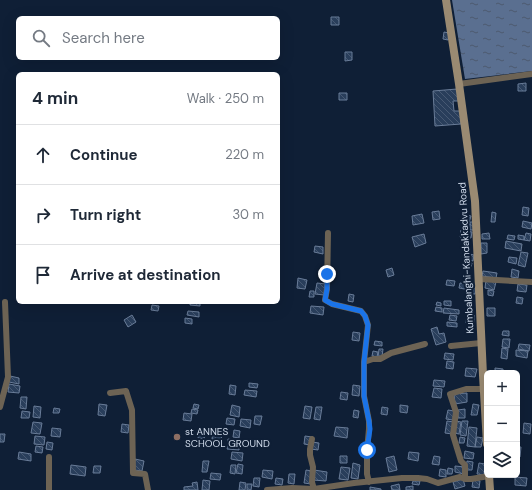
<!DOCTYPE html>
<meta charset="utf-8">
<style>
:root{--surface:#fff;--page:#f6f6f7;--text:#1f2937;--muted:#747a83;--line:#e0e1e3}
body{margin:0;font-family:"DM Sans",sans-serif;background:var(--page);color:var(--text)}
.controls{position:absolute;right:12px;bottom:12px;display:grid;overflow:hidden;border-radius:6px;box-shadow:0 4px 16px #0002}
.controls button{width:36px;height:36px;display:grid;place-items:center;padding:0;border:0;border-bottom:1px solid var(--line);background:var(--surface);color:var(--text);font:20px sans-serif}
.stop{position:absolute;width:12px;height:12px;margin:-9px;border:3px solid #1a73e8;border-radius:50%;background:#fff}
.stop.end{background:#1a73e8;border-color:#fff;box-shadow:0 1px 4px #0008}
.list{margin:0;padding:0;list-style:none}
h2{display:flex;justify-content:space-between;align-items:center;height:52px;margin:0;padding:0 16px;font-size:17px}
h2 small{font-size:13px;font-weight:400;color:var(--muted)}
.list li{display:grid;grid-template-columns:26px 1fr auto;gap:12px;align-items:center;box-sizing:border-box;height:60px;padding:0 16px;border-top:1px solid var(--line)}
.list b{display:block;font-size:15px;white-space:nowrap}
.list em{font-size:13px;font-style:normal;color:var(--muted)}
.icon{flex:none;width:22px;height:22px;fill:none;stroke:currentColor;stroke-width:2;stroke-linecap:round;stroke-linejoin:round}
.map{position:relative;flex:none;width:532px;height:490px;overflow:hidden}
.search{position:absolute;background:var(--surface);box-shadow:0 4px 16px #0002;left:16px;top:16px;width:264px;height:44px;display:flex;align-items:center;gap:10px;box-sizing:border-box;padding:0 14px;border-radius:6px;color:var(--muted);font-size:15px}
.panel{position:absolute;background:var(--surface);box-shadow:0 4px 16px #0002;left:16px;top:72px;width:264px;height:232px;border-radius:6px}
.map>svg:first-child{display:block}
</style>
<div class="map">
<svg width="532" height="490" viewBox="0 0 532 490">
<defs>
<pattern id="water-ripples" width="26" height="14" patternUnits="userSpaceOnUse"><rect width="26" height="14" fill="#5a6f90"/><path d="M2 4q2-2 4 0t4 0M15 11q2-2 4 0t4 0" fill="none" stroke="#4d5a6f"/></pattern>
<pattern id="building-back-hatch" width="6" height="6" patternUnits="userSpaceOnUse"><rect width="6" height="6" fill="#293e5b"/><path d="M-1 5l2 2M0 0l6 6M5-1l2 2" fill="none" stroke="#475973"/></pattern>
</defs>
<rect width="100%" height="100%" fill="#0f1f36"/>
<path fill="url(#water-ripples)" d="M452 0H532V71L465 79Z"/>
<path fill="url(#building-back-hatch)" stroke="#697c98" d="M331 17H339V25H331Z
M444 32 449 33 448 40 443 39Z
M345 52H352V60L345 61Z
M526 83V91H518V84Z
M457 89 459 101H453L454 111H460L461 124 435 126 433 91Z
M339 93H347V100H339Z
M523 207 529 208 528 216 522 215Z
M439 211 440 219 433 220 432 212Z
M492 212 496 213 495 222H491Z
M422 214 424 223 413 225 412 216Z
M462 214 471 216 469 223 461 221Z
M523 221 532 223 531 229 522 227Z
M470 222H475V230H470Z
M464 223 470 224 469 230H463Z
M461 230 472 232 471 238 460 237Z
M489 233 490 239H482V234Z
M526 233 531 234 530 241 524 240Z
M424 234 426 243 415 247 412 237Z
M508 235 515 236 514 240 507 239Z
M518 235 524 236V240L518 239Z
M506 241 522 244 521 251 505 248Z
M481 243H487V253L481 254Z
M315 246 323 247V254L314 252Z
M521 252 528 253 525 267 518 265Z
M465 253 474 255 473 261 470 260V262L464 261Z
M509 257 517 258 516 264 508 262Z
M468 263H472L471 267 467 266Z
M392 268 394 275 388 277 386 270Z
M512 269 519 271 518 278 511 277Z
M483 271 497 273 496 278 482 276Z
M298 278 307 280 305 289 297 288Z
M447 280 455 281 454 286 446 285Z
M486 280 496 282 494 290 485 288Z
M317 283 326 284 324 295 315 294Z
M460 283 471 285 470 290 459 288Z
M473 284 477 285 475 294H471Z
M518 284 527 285 526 292 517 291Z
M488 290 494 291 493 296 488 295Z
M310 291H314V297H309Z
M349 294 354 295 353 302 348 301Z
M517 297 523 298 522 304 516 303Z
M444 301H451V306L444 305Z
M190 302H200V306L190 305Z
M437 302 441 303V306L436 305Z
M152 305 159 306 158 311 151 310Z
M311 306 324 307 323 315 310 313Z
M436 307 442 308V312L435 311Z
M444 308 459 310V314L443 313Z
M487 308H495V316H487Z
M188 311 199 312V317L187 315Z
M467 314 474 315V323H466Z
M132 315 136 322 128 327 124 320Z
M450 315 457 316 456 321 449 320Z
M185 318 192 319V324L185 323Z
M447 322 457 323V327L447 326Z
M437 327 439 334 444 333 446 342 436 345 431 329Z
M503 331H509V336L502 335Z
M353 332 360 333 359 341 352 340Z
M503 339H510L509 348 502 347Z
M375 341 382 342V346L374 345Z
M519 344 530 345 529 351 518 349Z
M502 348 508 349 507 359 501 358Z
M379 349H383L382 357H378Z
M516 350 528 351 527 358 516 356Z
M373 351 378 352 377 357 372 356Z
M445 353 454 354 453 360 444 359Z
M447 361 454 362 453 369 446 368Z
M466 368 477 369 475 377 465 376Z
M495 368 503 369V373H495Z
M10 376 19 378V384L9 382Z
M434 380 445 381 444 387 433 386Z
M249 383 258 384 257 388 249 387Z
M9 384 20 386 19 393 8 392Z
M230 385 236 386 235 395 229 394Z
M353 385 360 386 359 396 352 395Z
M434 388 442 389 441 398 432 397Z
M245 390 257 391 256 397 244 395Z
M341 392 348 393 347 400 340 399Z
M467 393V402L455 404 454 394Z
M21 397H27L26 409 20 408Z
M99 404 107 405 105 416 98 415Z
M194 404 199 405 198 409 193 408Z
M473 404 479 405 477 415H471Z
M232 405 240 407 239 417 230 415Z
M400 405 408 406 407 413 400 412Z
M34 406 41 407 40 418 33 417Z
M305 406 312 407 310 419 303 418Z
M316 407H322L320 420 314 419Z
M382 407 388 408 387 415 381 414Z
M54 408 60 409 59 413H53Z
M192 409 198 410 197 414 191 413Z
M465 409V418H458V410Z
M354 410 359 411 358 418 353 417Z
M448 410 454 411 453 420 446 419Z
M22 411 30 412 29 418H21Z
M184 413 192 414 191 421 183 420Z
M255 416H262L260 425 254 424Z
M227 418 235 419 234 425 226 424Z
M241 419 251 420 250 428 240 426Z
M447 421 454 422 452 434 445 433Z
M456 421 461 422 459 434 454 433Z
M462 421H468L466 436 460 435Z
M33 422 42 423 40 434 31 433Z
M524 423 531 424 530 434 523 433Z
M122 424 129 425 128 433 121 432Z
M336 427 348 428 347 438 334 436Z
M469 427 477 428 475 447 467 446Z
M52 428 61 429 60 437 51 436Z
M234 430 240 431 239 438 233 437Z
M213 432 222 433 221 441 212 439Z
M0 434H5L4 442H0Z
M199 434 205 435 204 439 198 438Z
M35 436 45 437 44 445 34 444Z
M305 436 312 437 310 445 304 444Z
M460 437 465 438 464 443H459Z
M477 437 483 438 481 447H475Z
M228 439 240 441 239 450 227 449Z
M47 442 53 443 52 450 46 449Z
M312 442 319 443 318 450 311 449Z
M36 446 43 447 42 453 35 452Z
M517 447H521L520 457H517Z
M465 451 474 453 473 459 464 458Z
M19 452 31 454V461L18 459Z
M232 452 243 453 242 461 231 459Z
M409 452 419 453 418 461 408 459Z
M340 456H347V463H340Z
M394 456 397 470 389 472 386 458Z
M434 456 440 457 439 465 432 464Z
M135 459 144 461 142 471 134 470Z
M203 461H209L207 472H202Z
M467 461 473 462 472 470H466Z
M353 463 360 465 358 479 351 478Z
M479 463 485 464 484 475 477 474Z
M238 464 243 465 242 474 236 473Z
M71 465 86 467 85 476 70 474Z
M231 465H236L235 474 230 473Z
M94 466H101L100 473H93Z
M455 466 465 467 464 474 455 472Z
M341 467 350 468 348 480 339 479Z
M448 468 453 469 452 474H447Z
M440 469 446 470V477L439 476Z
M263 470 273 471 272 479 262 477Z
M306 470 312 471 311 484 304 483Z
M314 470 327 472 326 481 313 480Z
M211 473 221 474 220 480 210 479Z
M289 474H295L294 484 288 483Z
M515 477 527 478 526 486 515 485Z
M254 478H260L259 487 253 486Z
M276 478 283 479 282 485 275 484Z
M463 479 465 486 455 489 453 482Z
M203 480 210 481 209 490H202Z
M473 480 480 481 479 488 472 487Z
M413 481H420L419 485 412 484Z
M197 482 198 490H184V487L193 486 192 483Z
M240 482 246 483 245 490H239Z
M247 484H252L251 490H247Z
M399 484 400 490H392L391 486Z
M413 486V490H406V487Z
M370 487 381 489V490H370Z"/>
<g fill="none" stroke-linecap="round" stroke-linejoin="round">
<path stroke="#6d6354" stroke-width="6" d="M459 84 532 74
M328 233 327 289 325 300 332 304 361 311 365 316 368 325 364 362V396L369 421V429L367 450V474L369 482
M479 279 532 282
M451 346 481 343
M364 362 373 359H380L391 353 425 344
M110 393 126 391 132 410 133 473 145 474 148 490
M0 407 8 377 5 302
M312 439 310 449V455L313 467 312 482 314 489
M465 479V465L461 461 453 435 456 412 450 394 466 389H484
M49 490V457
M267 490 292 488 314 489 354 483 402 478H418L427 479 438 483 460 477 465 479H471L489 476"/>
<path stroke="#9a8a72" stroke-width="8" d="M446 0 459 84 475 201 483 375 487 444
M489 475 490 490"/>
</g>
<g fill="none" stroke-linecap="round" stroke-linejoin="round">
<path stroke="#1a73e8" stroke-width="5" d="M327 274V289L325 300 332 304 361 311 365 316 368 325 364 362V396L369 421 370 429 367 450"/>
</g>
<circle fill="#8d6e63" stroke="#0f1f36" stroke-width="1.5" cx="177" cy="437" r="4"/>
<g text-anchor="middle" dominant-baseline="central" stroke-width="4" stroke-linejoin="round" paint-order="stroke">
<g font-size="10" fill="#ced9e9" stroke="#0f1f36">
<text transform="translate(466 258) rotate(-93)">Kumbalanghi-Kandakkadvu Road</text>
</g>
<g font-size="10" fill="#ced9e9" stroke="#0f1f36" text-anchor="start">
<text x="185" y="431">st ANNES<tspan x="185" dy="12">SCHOOL GROUND</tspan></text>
</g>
</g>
</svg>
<div class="controls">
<button>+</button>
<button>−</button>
<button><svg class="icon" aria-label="layers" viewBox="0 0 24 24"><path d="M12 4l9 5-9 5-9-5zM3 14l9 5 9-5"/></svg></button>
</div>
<div class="stop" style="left:367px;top:450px"></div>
<div class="stop end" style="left:327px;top:274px"></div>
<div class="search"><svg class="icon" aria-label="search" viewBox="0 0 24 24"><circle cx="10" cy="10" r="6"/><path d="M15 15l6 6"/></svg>Search here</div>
<section class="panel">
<h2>4 min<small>Walk · 250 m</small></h2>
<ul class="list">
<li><svg class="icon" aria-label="ahead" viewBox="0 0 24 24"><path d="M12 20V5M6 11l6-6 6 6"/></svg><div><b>Continue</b></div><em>220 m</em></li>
<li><svg class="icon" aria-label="right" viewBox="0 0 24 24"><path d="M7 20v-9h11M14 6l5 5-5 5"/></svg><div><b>Turn right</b></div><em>30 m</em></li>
<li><svg class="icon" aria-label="arrive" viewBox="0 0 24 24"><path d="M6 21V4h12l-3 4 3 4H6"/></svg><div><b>Arrive at destination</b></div></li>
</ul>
</section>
</div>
